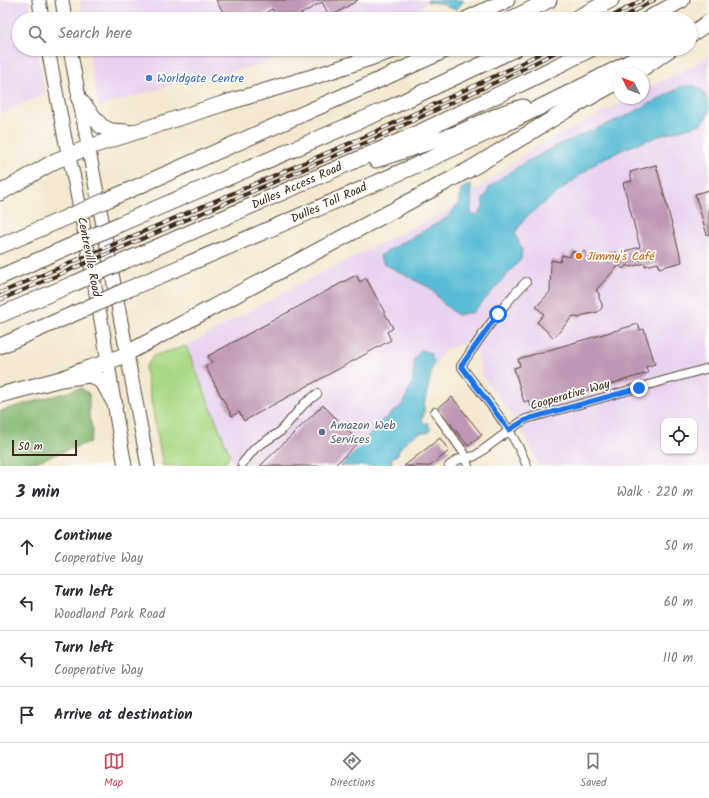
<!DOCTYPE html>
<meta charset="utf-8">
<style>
:root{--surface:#fff;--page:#f2f2f3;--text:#2b2b33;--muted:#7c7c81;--line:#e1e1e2;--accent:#d1495b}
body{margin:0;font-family:Kalam,sans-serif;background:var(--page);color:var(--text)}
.controls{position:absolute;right:12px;bottom:12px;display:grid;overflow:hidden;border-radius:8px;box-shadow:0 1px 3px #0004}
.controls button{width:36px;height:36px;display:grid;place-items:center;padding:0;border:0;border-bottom:1px solid var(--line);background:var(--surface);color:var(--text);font:20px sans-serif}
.compass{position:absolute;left:613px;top:68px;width:36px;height:36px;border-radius:50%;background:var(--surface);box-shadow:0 1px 3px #0004;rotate:312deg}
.scale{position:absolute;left:12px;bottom:10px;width:65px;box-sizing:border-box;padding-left:4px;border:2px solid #3b2a1e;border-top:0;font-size:11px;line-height:14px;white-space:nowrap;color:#3b2a1e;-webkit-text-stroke:3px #fdfcf7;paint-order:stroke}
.stop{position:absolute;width:12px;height:12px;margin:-9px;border:3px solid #1a73e8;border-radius:50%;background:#fff}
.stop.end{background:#1a73e8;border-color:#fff;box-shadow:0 1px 4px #0008}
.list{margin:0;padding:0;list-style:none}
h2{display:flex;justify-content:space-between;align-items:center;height:52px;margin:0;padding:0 16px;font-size:17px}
h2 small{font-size:13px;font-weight:400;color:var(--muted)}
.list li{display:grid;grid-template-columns:26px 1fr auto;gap:12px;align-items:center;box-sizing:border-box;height:56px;padding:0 16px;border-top:1px solid var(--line)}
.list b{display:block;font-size:15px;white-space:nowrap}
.list p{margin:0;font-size:13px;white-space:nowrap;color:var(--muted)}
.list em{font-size:13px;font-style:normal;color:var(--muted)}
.icon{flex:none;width:22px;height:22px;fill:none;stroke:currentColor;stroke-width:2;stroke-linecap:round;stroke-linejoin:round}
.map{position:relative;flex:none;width:709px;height:466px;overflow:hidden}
.search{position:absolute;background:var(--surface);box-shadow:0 1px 3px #0004;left:12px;right:12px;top:12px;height:44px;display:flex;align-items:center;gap:10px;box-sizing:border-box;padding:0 14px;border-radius:22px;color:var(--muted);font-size:15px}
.sheet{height:276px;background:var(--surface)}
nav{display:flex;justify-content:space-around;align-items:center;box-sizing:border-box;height:56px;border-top:1px solid var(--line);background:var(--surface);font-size:11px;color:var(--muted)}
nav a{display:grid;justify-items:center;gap:2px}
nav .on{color:var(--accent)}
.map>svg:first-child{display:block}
</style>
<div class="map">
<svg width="709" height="466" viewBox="0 0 709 466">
<rect width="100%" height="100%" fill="#fdfcf7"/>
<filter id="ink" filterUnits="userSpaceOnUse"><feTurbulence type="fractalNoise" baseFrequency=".025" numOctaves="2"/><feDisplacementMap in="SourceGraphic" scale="8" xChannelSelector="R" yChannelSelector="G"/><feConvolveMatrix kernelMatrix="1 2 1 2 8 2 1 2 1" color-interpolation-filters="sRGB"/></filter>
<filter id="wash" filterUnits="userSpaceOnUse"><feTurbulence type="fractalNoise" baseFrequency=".012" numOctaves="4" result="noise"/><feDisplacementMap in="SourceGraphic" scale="16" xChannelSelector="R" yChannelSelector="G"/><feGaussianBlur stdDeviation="0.9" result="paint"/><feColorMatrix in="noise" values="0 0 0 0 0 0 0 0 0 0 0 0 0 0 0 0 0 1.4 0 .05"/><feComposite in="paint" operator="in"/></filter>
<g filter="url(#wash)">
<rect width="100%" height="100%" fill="#f4e8d0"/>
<path fill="#e8d2ef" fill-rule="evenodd" d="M0 0H28L31 19H19V49H37L45 93 0 114Z
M80 0H428L413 19H83Z
M88 49H322L233 71 175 84 99 107Z
M709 56V466H539L518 423 482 375 478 354 463 344 445 349 438 360 437 367 420 368 414 420 367 466H235L186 346 295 286 450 209 532 149 630 98H643V91L696 64ZM664 421H694V451H664Z"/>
<path fill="#aad986" stroke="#728252" d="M186 346 230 455 223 466H163L145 368 153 356Z"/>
<path fill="#87b973" stroke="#617248" d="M81 388 89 394V416L93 431 90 442 24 466H0V411Z"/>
<path fill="#58bcd6" stroke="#4a737a" d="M428 0H464L457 9 449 8 445 4 429 2 427 1Z
M683 86H695L702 90 708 101 709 106V113L701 124 662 135 629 147 600 160 526 217 515 233 522 250 521 259 483 302 473 312 457 315 444 304 430 288 384 264 380 256 389 250 448 217 459 203 461 189 471 184V214L478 215 483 207V199L490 187 501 178 526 162 558 145 626 116Z
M421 350 431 353V358L434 360 424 406V413L422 420 425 424 428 423 430 428 429 432 419 433 409 439 400 448 398 454 391 459 393 466H341L365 443V439L374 431 375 426 401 406 407 395 413 382 414 359Z"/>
<g id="blocks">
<path fill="#bf96b4" d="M216 0H358L330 17 322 2 292 19H278L272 9 256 19H227Z
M656 165 682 262 659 268 658 263 645 266V263L630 267 627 265 623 269 619 265 596 290 599 293V298L602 304V308L598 312 584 315 579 318 573 316 554 338 537 322 544 314 536 307 550 292 551 260 560 262 562 255 570 257 572 251 581 254 584 251 593 259 596 255 602 261 609 254 611 253 615 252 621 255 629 250 640 247 623 183 632 181 630 172Z
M709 190V234L707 235 695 194Z
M356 275 360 282 366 278 393 328 387 332 391 340 244 421 239 412 232 416 205 366 212 363 208 356Z
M638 324 640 330 644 329 655 364 646 367 648 373 531 407 529 400 524 402 514 368 520 366 518 359Z
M452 397 482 435 468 446 438 408Z
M323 405 359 442 334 466H260Z
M440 438 449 451 430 466H404Z"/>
</g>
</g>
<g filter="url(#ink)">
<use href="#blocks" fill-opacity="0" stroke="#574639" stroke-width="1"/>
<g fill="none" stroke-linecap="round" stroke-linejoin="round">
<g stroke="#574639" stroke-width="10">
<path id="minor" d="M526 282C501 306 481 337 461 366 484 397 513 429 527 466
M435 412 464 453 468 466
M242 464 255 448 281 431 304 404 317 394
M449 466 457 460 475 456 518 424 526 419 709 368"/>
</g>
<g stroke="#574639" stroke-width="15">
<path id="primary" d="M39 0 42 19
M62 0 65 19
M48 49 65 139 75 183 94 282 103 331 117 421 125 466
M70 49 148 466"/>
</g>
<g stroke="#574639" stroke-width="17">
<path id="motorway" d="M467 19 507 0
M511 19 549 0
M575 19 611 0
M648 19 682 0
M690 35 709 22
M631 74 640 70 670 49
M79 99 101 126 111 131 127 132
M376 160 458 133 503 113 523 107
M0 193 55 161 89 147 222 104 319 75 397 49
M107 200 357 90 448 49
M120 224 387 109 515 49
M0 246 70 216
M127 260 416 134 531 79 591 49
M0 277 68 247
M124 291C303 215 483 141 654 49
M0 315 75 283
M0 346 87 308
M61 379 86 369 108 362 120 357 472 168 567 110 619 81
M0 395 61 379 89 375 97 378 104 384 115 404"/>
</g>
<use href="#minor" stroke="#fff" stroke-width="8"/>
<use href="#primary" stroke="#fff" stroke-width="13"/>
<use href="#motorway" stroke="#fff" stroke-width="15"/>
<g stroke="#3b2a1e" stroke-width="4">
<path id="rail" d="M607 19 642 0
M620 19 654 0
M0 293 364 137 512 68 548 49
M0 300 367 142 515 73 562 49"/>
</g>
<use href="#rail" stroke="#fdfcf7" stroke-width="2.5" stroke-dasharray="8" stroke-linecap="butt"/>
<g stroke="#574639" stroke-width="17" stroke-linecap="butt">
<path id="motorway-bridge" d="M70 216 107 200
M68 247 120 224
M75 283 127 260
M87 308 124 291"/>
</g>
<use href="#motorway-bridge" stroke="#fff" stroke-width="15"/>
</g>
</g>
<g fill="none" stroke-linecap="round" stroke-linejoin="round" filter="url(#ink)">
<path stroke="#1a73e8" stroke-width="5" d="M498 314 461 366 509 430 522 422 531 418 639 388"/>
</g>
<circle fill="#3f7fe0" stroke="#fdfcf7" stroke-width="1.5" cx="149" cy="78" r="4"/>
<circle fill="#e8710a" stroke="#fdfcf7" stroke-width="1.5" cx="579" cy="256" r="4"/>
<circle fill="#5c6f8a" stroke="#fdfcf7" stroke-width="1.5" cx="322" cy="432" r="4"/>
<g text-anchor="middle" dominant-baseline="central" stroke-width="3.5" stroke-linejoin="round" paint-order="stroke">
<g font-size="12" fill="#366cbe" stroke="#fdfcf7" text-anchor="start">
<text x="157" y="78">Worldgate Centre</text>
</g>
<g font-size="12" fill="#3b2a1e" stroke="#fdfcf7">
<text transform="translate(297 186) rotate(-24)">Dulles Access Road</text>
<text transform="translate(329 203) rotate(-24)">Dulles Toll Road</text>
<text transform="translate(89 257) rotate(79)">Centreville Road</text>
<text transform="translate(570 395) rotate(-16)">Cooperative Way</text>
</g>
<g font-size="12" fill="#c56008" stroke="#fdfcf7" text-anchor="start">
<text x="587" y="256">Jimmy's Café</text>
</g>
<g font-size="12" fill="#4e5e75" stroke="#fdfcf7" text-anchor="start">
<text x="330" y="425">Amazon Web<tspan x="330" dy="14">Services</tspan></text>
</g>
</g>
</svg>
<div class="controls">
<button><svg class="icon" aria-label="locate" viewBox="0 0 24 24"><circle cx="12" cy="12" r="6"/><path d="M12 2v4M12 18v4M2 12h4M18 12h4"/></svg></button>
</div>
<svg class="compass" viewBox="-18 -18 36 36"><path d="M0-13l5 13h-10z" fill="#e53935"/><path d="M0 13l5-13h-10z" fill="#7c7c81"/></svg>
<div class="scale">50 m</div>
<div class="stop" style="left:498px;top:314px"></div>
<div class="stop end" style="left:639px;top:388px"></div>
<div class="search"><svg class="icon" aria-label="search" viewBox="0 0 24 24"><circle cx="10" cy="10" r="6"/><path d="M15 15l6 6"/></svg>Search here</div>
</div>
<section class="sheet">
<h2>3 min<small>Walk · 220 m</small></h2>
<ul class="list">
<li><svg class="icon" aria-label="ahead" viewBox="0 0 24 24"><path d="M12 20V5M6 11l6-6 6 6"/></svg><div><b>Continue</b><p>Cooperative Way</p></div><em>50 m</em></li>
<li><svg class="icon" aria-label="left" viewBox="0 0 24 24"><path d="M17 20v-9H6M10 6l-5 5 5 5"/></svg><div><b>Turn left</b><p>Woodland Park Road</p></div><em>60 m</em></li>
<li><svg class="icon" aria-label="left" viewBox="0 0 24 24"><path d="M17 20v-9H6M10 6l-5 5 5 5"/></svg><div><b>Turn left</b><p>Cooperative Way</p></div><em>110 m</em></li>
<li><svg class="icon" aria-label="arrive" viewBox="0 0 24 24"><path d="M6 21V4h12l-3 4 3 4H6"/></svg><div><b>Arrive at destination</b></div></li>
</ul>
</section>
<nav>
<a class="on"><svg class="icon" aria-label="map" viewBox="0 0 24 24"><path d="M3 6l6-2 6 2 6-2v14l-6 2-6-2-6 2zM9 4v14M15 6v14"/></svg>Map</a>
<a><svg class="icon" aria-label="directions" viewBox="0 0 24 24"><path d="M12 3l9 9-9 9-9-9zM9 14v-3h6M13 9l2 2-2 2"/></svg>Directions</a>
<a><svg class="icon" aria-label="saved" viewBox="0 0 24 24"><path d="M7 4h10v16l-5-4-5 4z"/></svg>Saved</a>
</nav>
